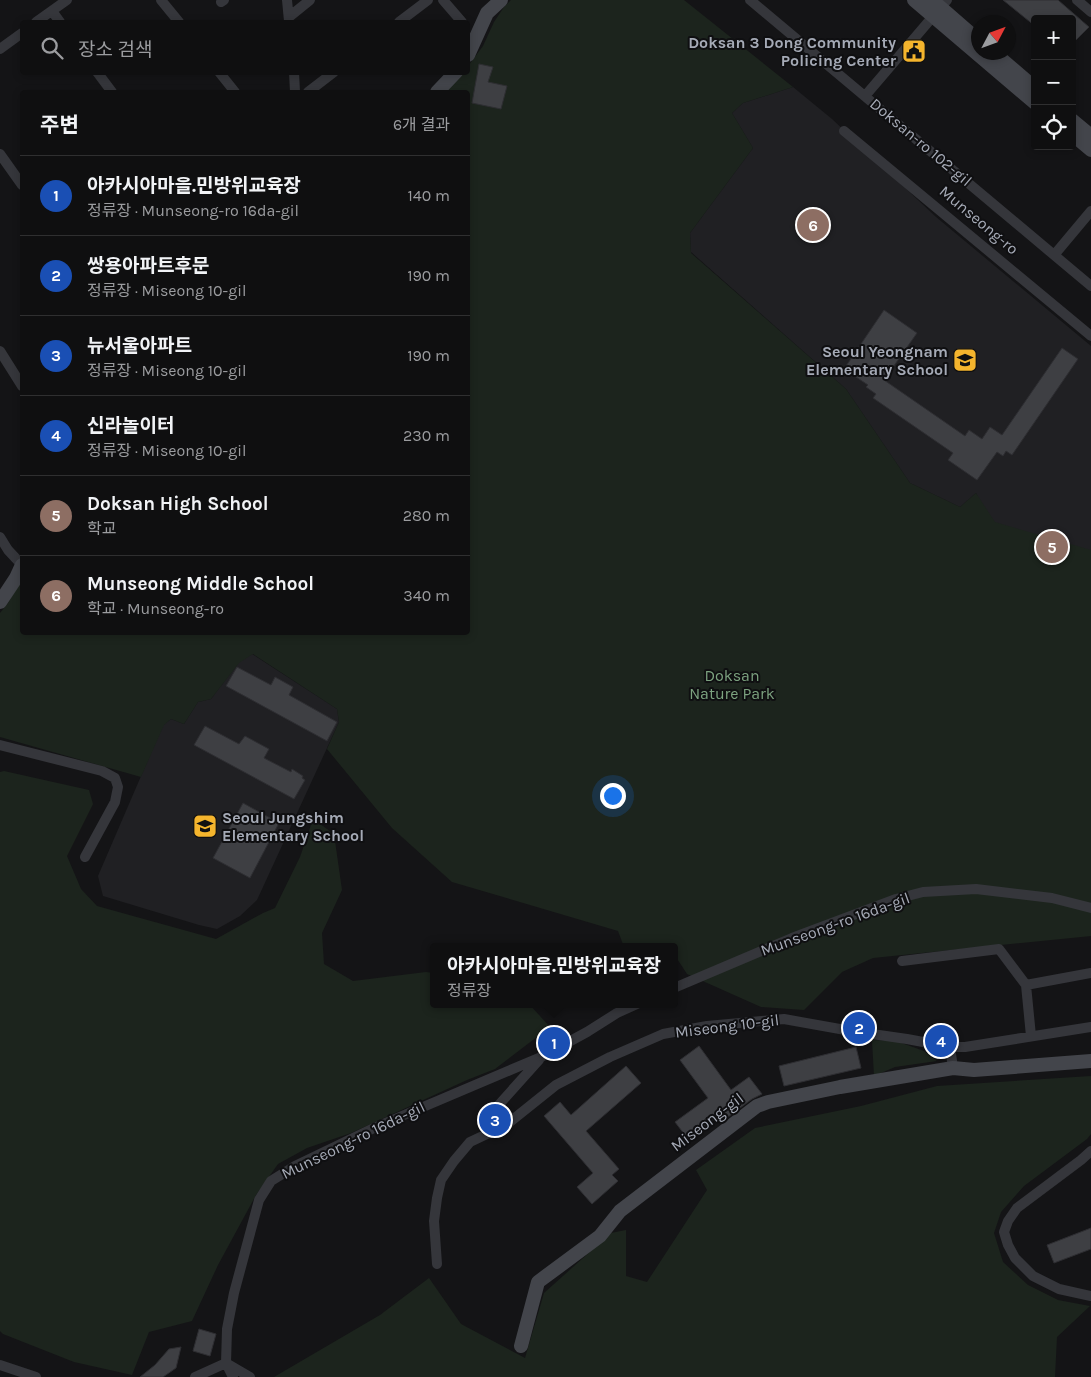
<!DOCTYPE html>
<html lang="ko">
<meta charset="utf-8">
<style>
:root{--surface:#0f0f10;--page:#1d1d1e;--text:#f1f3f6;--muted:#9b9c9f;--line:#2f2f30;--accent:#d93025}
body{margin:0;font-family:Karla,"Noto Sans KR",sans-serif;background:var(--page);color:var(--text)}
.controls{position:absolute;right:15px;top:15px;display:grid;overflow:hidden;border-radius:5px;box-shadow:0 2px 8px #0003}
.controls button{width:45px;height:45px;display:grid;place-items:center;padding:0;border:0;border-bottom:1px solid var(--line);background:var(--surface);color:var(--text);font:25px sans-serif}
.compass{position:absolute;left:971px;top:15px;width:45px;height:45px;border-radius:50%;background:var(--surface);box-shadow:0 2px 8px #0003;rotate:49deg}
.you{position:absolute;left:612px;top:795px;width:18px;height:18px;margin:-12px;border:4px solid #fff;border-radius:50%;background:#1a73e8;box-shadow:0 0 0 8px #1a73e833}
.badge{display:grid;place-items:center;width:32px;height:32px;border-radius:50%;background:var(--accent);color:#fff;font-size:16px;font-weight:700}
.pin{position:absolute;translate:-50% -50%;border:2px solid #fff;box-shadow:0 1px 5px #0006}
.popup{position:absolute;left:430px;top:943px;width:248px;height:65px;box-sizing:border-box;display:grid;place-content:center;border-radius:5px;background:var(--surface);filter:drop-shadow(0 1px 4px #0005);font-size:16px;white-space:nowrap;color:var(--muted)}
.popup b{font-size:19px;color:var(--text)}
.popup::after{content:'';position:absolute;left:50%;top:100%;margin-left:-10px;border:10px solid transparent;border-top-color:var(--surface)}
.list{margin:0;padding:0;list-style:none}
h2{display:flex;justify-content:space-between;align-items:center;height:65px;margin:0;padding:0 20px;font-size:21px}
h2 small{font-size:16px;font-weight:400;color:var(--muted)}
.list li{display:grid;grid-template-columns:32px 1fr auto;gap:15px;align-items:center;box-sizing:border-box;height:80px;padding:0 20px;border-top:1px solid var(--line)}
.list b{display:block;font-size:19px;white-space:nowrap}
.list p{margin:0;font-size:16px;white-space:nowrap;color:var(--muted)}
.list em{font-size:16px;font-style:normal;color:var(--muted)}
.icon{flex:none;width:28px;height:28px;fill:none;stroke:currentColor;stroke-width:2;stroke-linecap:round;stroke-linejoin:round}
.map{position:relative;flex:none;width:1091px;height:1377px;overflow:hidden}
.search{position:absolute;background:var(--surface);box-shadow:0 2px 8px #0003;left:20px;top:20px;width:450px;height:55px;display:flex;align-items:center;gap:12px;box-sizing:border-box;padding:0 18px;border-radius:5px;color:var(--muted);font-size:19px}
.panel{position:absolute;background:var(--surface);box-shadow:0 2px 8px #0003;left:20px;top:90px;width:450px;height:545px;border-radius:5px}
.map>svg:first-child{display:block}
</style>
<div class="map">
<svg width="1091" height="1377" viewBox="0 0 1091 1377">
<rect width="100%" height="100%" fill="#141416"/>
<path fill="#202023" d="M793 87 832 119 936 217 1091 346V619L1044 632 976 493 960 507 910 483 846 389 691 252 690 233 753 148 732 113 743 103Z
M252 654 337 709 339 722 257 900 240 916 217 929 199 925 103 896 98 876 163 725 171 719 184 724 198 702 211 699 239 662Z"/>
<path fill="#1c241d" d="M511 0H684L793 87 743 103 732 113 753 148 690 233 691 253 846 389 910 483 960 507 976 493 995 522 1091 550V936L873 958 842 972 804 1010 761 1007 687 974 674 954V947H665L663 945 624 947 618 931 452 882 392 828 327 749 339 722 337 709 253 654 239 663 211 699 198 702 184 724 171 719 164 725 141 777 0 737V613L8 603 22 578V632H468V92H443L463 73 468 72V66L483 46 494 22 504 7Z
M4 771 89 790 93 804 67 856 81 889 97 906 216 939 263 913 275 908 300 857 313 819 334 834 342 890 322 933 324 964 353 981 426 972 434 973V1004H529L550 1027 495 1069 467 1080 351 1133 307 1148 278 1164 256 1195 218 1265 192 1321 149 1332 132 1375 74 1362 3 1334 0 1331V772Z
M872 1040 896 1041 924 1051 937 1061 895 1067 874 1076Z
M1091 1076V1134L1087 1139 1024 1186 1001 1212 994 1233 1003 1262 1028 1285 1058 1300 1090 1306 1057 1337 1055 1377H274L380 1315 429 1278 461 1324 525 1358 544 1293 611 1233 626 1230V1276L647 1282 707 1190 696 1170 755 1128 861 1106 937 1086Z"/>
<path fill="#3e3f43" stroke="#2e2e32" d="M1003 0H1058L1089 27 1072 44V19H1035V26Z
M479 64 493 67 488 82 507 86 501 109 472 103Z
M884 310 917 333 884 380 965 436 969 430 982 439 990 427 1002 435 1062 348 1078 359 1012 455 1006 451 1003 456 997 452 977 480 948 460 953 453 873 398 876 394 866 387 868 385 844 369Z
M237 667 271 685 275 677 293 687 289 695 337 722 327 741 226 686Z
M205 726 239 744 245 736 269 749 264 758 291 772 292 769 303 776 302 778 305 780 294 799 194 745Z
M243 803 279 823 250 878 213 858Z
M699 1046 731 1090 749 1077 762 1094 752 1099 724 1120 721 1115 688 1139 675 1122 708 1098 680 1060Z
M856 1047 861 1068 784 1086 779 1066Z
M626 1066 641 1083 586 1131 619 1169 612 1175 618 1181 592 1204 577 1187 593 1173 544 1116 560 1102 571 1115Z
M1091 1228V1249L1054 1263 1047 1245Z
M199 1329 216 1334 210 1356 193 1351Z
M181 1347 176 1368 163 1377H140L155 1365 169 1349Z"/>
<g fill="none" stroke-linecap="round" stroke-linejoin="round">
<path stroke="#35363b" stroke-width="10" d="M161 0 179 22
M287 0 289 21
M443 0 462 22
M750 0 1091 286
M1077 0 1091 12
M221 2 224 0
M52 11 60 22
M289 17 310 0
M36 22 67 0
M399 22 428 0
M0 49 22 33
M97 72 112 92
M219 72 235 92
M294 72 295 92
M308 92 334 72
M865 96 947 0
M844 131 1091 336
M0 154 22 185
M1055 254 1091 211
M0 351 22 386
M0 537 8 550 22 565
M0 745 102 771 115 778 118 787 115 802 85 857
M902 961 999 949 1026 985 1091 973
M1026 985 1031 1036
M674 988 792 938 896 899 923 892 976 889 1052 898 1091 908
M950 1047H965L1091 1027
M506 1125 496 1108 539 1060
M1091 1151 1081 1160 1017 1208 1008 1221 1004 1232 1008 1245 1015 1258 1033 1276 1059 1289 1091 1296
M437 1264 434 1221 437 1198 441 1180 454 1161 470 1142 506 1125 556 1085 610 1057 663 1034 707 1026 784 1019 851 1031 907 1039 950 1047 953 1068
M0 1365 36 1377
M195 1377 226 1363 227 1329 234 1293 259 1200 271 1181 295 1166 376 1127 541 1057 587 1032 617 1013 637 1004
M233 1377 226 1363 250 1377"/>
<path stroke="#43454b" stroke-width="14" d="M914 0 1035 103
M932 0 978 40
M993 52 1035 88
M468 55 487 13 501 0
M437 92 456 72
M1072 120 1091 136
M1072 134 1091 150
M0 602 16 578 22 565
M521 1346 538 1282 600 1236 620 1211 757 1106 768 1102 840 1087 953 1068 974 1070 1091 1061"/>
</g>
<defs>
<g id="civic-square" transform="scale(1.25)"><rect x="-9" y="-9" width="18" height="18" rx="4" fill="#f5b52d" stroke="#0f0f11"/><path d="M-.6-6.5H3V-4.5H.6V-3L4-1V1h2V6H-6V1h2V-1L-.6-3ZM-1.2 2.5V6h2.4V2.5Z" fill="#111"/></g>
<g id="school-square" transform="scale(1.25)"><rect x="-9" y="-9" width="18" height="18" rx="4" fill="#f5b52d" stroke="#0f0f11"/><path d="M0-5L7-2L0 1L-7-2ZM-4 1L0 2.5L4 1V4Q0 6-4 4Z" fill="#111"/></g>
</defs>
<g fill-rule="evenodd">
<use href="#civic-square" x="914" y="51"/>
<use href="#school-square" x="965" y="360"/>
<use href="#school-square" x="205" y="826"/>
</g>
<g text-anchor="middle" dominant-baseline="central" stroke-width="4" stroke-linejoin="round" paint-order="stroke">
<g font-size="16" font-weight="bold" fill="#a5aab6" stroke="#0f0f11" text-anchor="end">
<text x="896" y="42">Doksan 3 Dong Community<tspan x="896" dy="18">Policing Center</tspan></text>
<text x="948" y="351">Seoul Yeongnam<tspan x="948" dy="18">Elementary School</tspan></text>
<text x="222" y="817" text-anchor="start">Seoul Jungshim<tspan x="222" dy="18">Elementary School</tspan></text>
</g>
<g font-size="16" fill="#a5aab6" stroke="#0f0f11">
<text transform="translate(921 142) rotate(40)">Doksan-ro 102-gil</text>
<text transform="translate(979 220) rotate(40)">Munseong-ro</text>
<text transform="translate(835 924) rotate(-20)">Munseong-ro 16da-gil</text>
<text transform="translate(727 1026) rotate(-7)">Miseong 10-gil</text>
<text transform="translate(707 1122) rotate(-37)">Miseong-gil</text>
<text transform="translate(353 1140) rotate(-26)">Munseong-ro 16da-gil</text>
</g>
<g font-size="16" fill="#7ca27f" stroke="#0f0f11">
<text x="732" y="675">Doksan<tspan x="732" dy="18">Nature Park</tspan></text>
</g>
</g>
</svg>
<div class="controls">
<button>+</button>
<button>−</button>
<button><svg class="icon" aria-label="locate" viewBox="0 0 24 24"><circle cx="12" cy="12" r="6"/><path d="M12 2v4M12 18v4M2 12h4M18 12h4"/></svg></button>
</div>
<svg class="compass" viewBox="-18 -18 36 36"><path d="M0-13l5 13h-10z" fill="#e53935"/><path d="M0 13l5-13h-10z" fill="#9b9c9f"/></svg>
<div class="you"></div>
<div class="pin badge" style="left:554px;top:1043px;background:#1a4fb4">1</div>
<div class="popup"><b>아카시아마을.민방위교육장</b>정류장</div>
<div class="pin badge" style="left:859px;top:1028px;background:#1a4fb4">2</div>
<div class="pin badge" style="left:495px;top:1120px;background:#1a4fb4">3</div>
<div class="pin badge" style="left:941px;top:1041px;background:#1a4fb4">4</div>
<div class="pin badge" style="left:1052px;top:547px;background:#8d6e63">5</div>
<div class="pin badge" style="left:813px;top:225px;background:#8d6e63">6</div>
<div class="search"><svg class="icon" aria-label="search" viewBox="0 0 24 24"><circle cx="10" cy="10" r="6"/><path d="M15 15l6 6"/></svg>장소 검색</div>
<section class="panel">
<h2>주변<small>6개 결과</small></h2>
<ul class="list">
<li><span class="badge" style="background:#1a4fb4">1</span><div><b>아카시아마을.민방위교육장</b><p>정류장 · Munseong-ro 16da-gil</p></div><em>140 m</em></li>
<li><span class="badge" style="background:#1a4fb4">2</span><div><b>쌍용아파트후문</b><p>정류장 · Miseong 10-gil</p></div><em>190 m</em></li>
<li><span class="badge" style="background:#1a4fb4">3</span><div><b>뉴서울아파트</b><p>정류장 · Miseong 10-gil</p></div><em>190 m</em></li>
<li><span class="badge" style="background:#1a4fb4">4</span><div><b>신라놀이터</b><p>정류장 · Miseong 10-gil</p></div><em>230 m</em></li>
<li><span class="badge" style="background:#8d6e63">5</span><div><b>Doksan High School</b><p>학교</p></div><em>280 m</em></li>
<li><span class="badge" style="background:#8d6e63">6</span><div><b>Munseong Middle School</b><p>학교 · Munseong-ro</p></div><em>340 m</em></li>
</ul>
</section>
</div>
